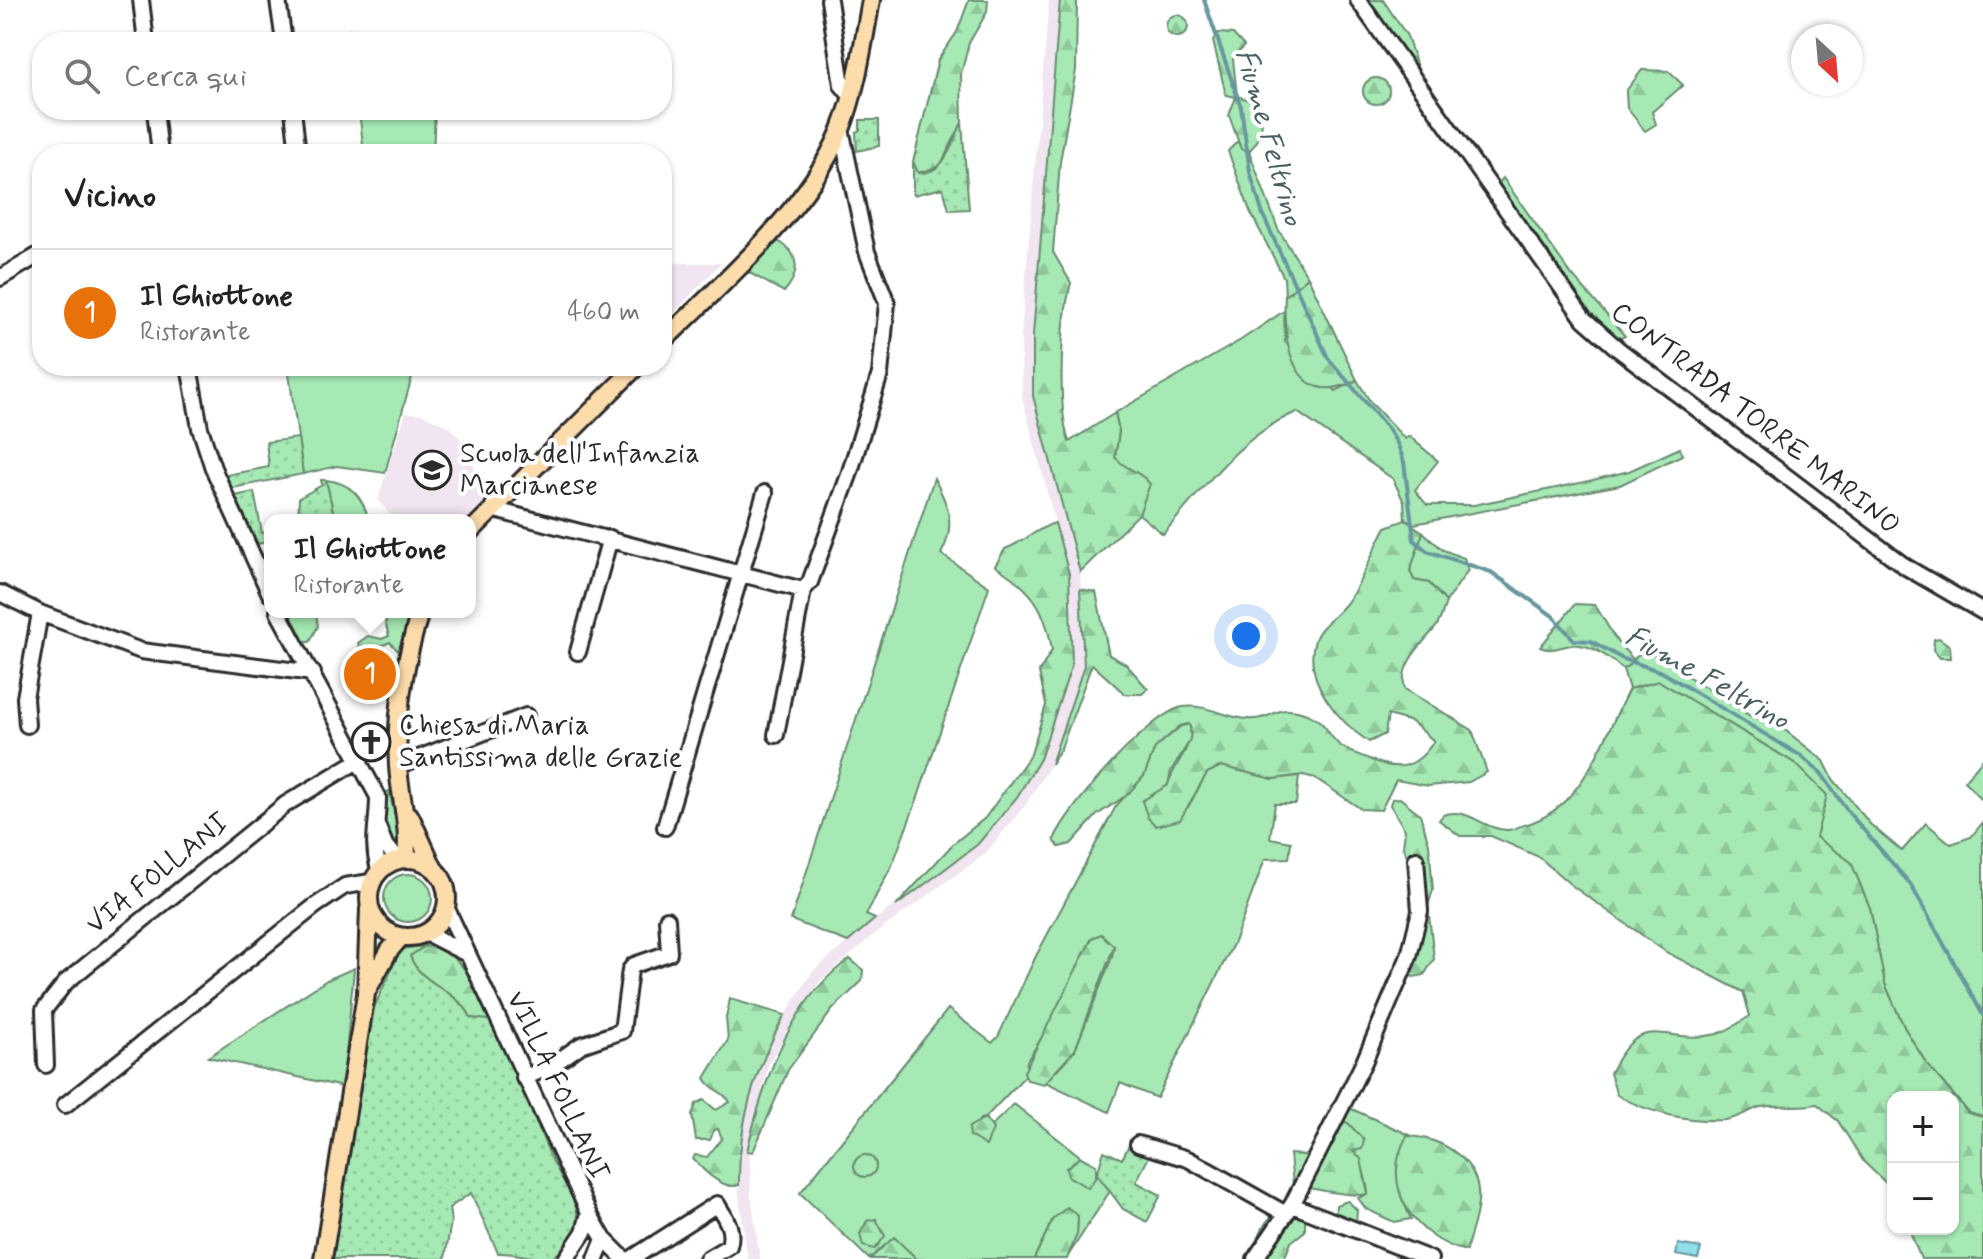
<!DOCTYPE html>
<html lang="it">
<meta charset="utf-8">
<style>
:root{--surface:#fff;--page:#f2f2f2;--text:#222;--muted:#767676;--line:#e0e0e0;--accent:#2b2b2b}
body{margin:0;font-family:Mynerve,sans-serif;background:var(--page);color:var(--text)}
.controls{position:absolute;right:24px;bottom:24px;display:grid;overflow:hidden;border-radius:16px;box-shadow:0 2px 6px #0004}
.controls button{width:72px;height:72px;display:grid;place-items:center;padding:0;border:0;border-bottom:2px solid var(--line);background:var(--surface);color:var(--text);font:40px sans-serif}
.compass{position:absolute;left:1791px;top:24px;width:72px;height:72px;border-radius:50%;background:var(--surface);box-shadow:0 2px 6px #0004;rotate:154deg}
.you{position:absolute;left:1246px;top:636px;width:28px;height:28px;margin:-20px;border:6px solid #fff;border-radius:50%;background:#1a73e8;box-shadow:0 0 0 12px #1a73e833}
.badge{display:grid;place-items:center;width:52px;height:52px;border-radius:50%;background:var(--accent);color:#fff;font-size:26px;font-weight:700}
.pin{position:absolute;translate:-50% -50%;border:4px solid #fff;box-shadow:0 2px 8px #0006}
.popup{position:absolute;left:264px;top:514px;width:212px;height:104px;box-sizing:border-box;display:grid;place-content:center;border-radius:16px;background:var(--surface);filter:drop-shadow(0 2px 6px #0005);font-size:26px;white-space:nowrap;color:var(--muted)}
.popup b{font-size:30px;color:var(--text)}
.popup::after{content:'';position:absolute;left:50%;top:100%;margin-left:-16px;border:16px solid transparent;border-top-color:var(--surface)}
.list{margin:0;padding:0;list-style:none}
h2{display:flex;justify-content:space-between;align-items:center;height:104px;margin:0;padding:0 32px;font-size:34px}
h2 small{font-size:26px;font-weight:400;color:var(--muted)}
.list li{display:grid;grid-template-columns:52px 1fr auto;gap:24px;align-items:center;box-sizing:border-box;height:128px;padding:0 32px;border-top:2px solid var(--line)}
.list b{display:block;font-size:30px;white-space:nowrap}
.list p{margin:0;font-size:26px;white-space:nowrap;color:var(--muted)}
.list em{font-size:26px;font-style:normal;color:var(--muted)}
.icon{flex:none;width:44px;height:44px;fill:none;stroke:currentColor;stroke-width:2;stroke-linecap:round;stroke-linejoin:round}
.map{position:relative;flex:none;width:1983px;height:1259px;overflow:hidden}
.search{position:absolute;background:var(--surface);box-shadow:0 2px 6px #0004;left:32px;top:32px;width:640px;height:88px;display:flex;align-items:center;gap:20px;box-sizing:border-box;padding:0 28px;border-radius:32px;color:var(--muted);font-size:30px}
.panel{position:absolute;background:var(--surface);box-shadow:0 2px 6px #0004;left:32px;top:144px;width:640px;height:232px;border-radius:32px}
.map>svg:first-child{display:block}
</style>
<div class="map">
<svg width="1983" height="1259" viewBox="0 0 1983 1259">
<defs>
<pattern id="forest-firs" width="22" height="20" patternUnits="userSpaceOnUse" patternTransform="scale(2)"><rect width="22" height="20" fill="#a6e9b4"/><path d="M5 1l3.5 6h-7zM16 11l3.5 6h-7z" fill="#8fc89b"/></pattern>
<pattern id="garden-dots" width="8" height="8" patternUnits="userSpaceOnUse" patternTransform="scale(2)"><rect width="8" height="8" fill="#a6e9b4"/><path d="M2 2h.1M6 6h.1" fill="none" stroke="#8fc89b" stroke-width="1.8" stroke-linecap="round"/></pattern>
</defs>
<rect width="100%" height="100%" fill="#fff"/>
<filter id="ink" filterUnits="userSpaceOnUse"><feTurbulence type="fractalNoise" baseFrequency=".0125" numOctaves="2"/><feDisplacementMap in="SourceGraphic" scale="16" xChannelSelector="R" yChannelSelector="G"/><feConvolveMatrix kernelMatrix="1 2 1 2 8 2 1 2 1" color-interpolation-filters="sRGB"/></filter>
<g filter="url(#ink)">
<path fill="#f0e5f0" d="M1049 0H1060L1033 335V396L1080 572 1084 666 1051 764 1026 804 986 853 876 933 821 980 794 1020 769 1063 749 1141 751 1195 760 1259H748L739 1196 737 1140 759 1058 812 972 869 924 978 844 1017 797 1040 759 1072 664 1069 574 1022 397 1021 335Z
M662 263H721L662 325Z
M406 413 421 414 449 426 463 442 488 498 467 520H394L378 499Z"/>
<path fill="#a6e9b4" stroke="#688a70" stroke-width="2" d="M1363 0H1383L1407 36 1422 82Z
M350 30 390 31 391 42H351Z
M359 110H394L395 113 435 110 433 154H364Z
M1238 141 1241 148 1249 151 1278 229 1308 277 1285 296 1284 278 1250 211 1228 151Z
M1503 178 1571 274 1625 336 1617 340 1586 313 1495 188Z
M1284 311 1285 342 1336 391 1357 380 1371 403 1405 439 1409 436 1438 461 1415 490 1427 505H1474L1585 482 1629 471 1680 448 1682 455 1620 485 1414 524 1405 520 1404 502 1393 479 1297 412C1240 435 1203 489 1163 534L1139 514 1149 484C1140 471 1125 470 1115 457L1119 431 1115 413 1241 340Z
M288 366H415L385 473 337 466 303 474Z
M934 478C949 506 956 526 941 554L989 587 918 797 893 863 866 915 875 919 848 942 791 920Z
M326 480C351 483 362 496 369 520H335Z
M1423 532 1443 550 1464 558 1468 570 1446 602 1429 583 1414 581 1410 571Z
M1645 649 1752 717 1776 723 1824 761 1833 779 1871 825 1902 851 1926 823 1951 844 1971 837 1983 822V1117L1969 1113 1926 1063 1904 1027 1885 984 1870 908 1816 837 1796 764 1659 681 1629 689 1623 669Z
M1190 724 1191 739 1171 771 1168 785 1162 791 1151 794 1188 807 1207 773 1221 766 1273 779 1299 776 1296 804H1275L1270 838 1291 842 1289 858 1265 859 1234 942 1157 1098 1120 1083 1109 1112 1045 1082 1075 1050 1112 957 1114 946 1092 938 1051 1023 1027 1061 1025 1076 985 1118 980 1119 970 1136 986 1145 992 1125 1014 1104 1081 1157 1073 1162 1068 1176 1076 1180 1096 1177 1097 1174 1110 1191 1068 1256 1077 1234 1078 1216 1053 1219 1034 1259H917L894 1238 869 1259 800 1193 948 1009 992 1043 998 1037 1036 956 1116 806 1144 776 1155 748 1181 726Z
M1983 759V801L1964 781Z
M389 791 398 828V850L384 835 380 795Z
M384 898a24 24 0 1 1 48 0a24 24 0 1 1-48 0Z
M354 968 343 1087 208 1057 327 980Z
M1345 1106 1412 1136H1407L1401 1196 1411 1219 1394 1222 1366 1209 1358 1198 1368 1194C1366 1166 1350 1145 1338 1120Z"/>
<path fill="url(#forest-firs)" stroke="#688a70" stroke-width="2" d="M969 0H988L987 12 969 43 961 74 962 123 940 166 918 173 913 162 938 60 957 32Z
M1060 0H1077L1076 70 1060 162 1053 252 1071 283C1061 321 1057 406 1069 442L1115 413 1119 431 1115 457C1125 470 1141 471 1150 484L1139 514 1080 572 1033 396V335Z
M1166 26a11 11 0 1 1 22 0a11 11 0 1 1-22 0Z
M1218 33 1233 34 1244 46 1233 59 1237 96 1255 102C1266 118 1263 138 1249 151L1241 149 1229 115 1236 97 1226 95 1213 41Z
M1642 70 1668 71 1683 85 1652 112 1656 124 1645 131 1627 108 1626 91Z
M1363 91a13 13 0 1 1 26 0a13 13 0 1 1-26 0Z
M778 241C801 254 800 274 784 292L746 271Z
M1308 277 1357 380C1294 412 1282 343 1285 296Z
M1405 520 1423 532 1410 571 1414 580 1429 583 1446 602C1443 610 1441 620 1436 627 1422 644 1398 665 1405 689L1472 730 1487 772 1469 782 1429 786 1396 780 1381 810 1361 809 1315 778 1303 775 1273 779 1221 766 1207 773 1180 820 1156 826 1148 818 1142 801 1168 785C1172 766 1198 741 1189 724L1180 726 1155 748 1144 776 1127 795 1097 815 1071 844 1059 847 1054 840C1065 810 1152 711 1183 707 1208 703 1230 721 1255 719 1273 718 1278 705 1301 712 1330 721 1325 735 1341 746 1349 752 1360 755 1369 759 1398 772 1416 769 1434 741L1412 722 1388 715 1385 734 1369 742C1339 722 1302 680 1315 640 1320 624 1342 613 1350 598 1365 575 1373 550 1386 527Z
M1055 523 1069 574 1072 664 1040 759 1017 797 978 844 896 906 953 844 985 818 1031 754 1046 705 1039 672 1052 650C1045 607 1032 589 995 566L1005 549C1022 543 1043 525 1055 523Z
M1080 589 1096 592 1109 655 1126 664 1148 689 1142 694H1125L1092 664 1061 748 1051 764 1084 666Z
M1575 604 1595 605 1618 643 1635 661 1623 669C1609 658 1590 642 1571 645 1559 647 1552 652 1540 647Z
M289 612H316L318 626 310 642H304Z
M389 612H411L398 651 390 642 381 646 376 655 360 652 358 643 368 636 382 639 389 636 385 622Z
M1939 638 1950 646 1951 658H1940L1933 650 1934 639Z
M1659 681 1796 764 1827 795 1816 837 1851 862 1870 908 1885 984 1904 1027 1926 1063 1968 1113 1983 1117V1259H1921L1909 1229H1953V1097H1893V1190L1864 1162 1838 1121 1817 1104C1798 1108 1779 1104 1761 1107 1749 1110 1738 1119 1725 1120 1688 1122 1648 1113 1617 1095L1610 1073C1643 1006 1664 1047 1717 1034 1728 1031 1740 1022 1750 1016L1743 992 1666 952 1571 885 1539 857 1491 836H1460L1439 820 1443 815C1467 806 1484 830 1507 830 1513 830 1519 826 1524 825 1583 810 1603 738 1629 689Z
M1400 798 1420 814 1429 844 1433 890 1428 906 1434 959 1424 975 1413 977 1400 969 1398 963 1413 925 1414 856 1406 854 1403 847 1405 830 1390 805 1392 799Z
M1101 934 1114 946 1075 1050 1044 1084 1027 1080 1024 1072 1092 938Z
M425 946C461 949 476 986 490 1016L487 1020 471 1018C459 990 419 984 410 956Z
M850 959 863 970 862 981 833 1009 788 1070 753 1152 747 1151C763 1083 789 1001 850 959Z
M730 999 785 1015C755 1069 738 1122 739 1185 723 1191 703 1170 693 1159L695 1155 707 1157 722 1138 718 1129 714 1130 710 1140H696L692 1115 696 1104 704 1100 716 1110 730 1102C723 1091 711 1090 705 1078L728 1040 726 1018Z
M985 1118 993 1129 986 1146 970 1136 969 1127Z
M1338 1120 1348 1123 1364 1140 1362 1149 1353 1151 1361 1159 1368 1194C1356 1198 1308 1188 1293 1185L1290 1154 1315 1156Z
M1407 1136C1442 1137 1482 1161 1478 1202 1477 1219 1470 1234 1466 1251 1415 1239 1378 1186 1407 1136Z
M854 1166a11 11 0 1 1 22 0a11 11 0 1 1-22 0Z
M1081 1157 1096 1165V1177L1088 1188 1068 1176 1066 1168Z
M1348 1201 1357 1210 1356 1223 1335 1220 1336 1205Z
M1067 1207 1078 1216 1077 1234 1067 1259H1034L1053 1219Z
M1285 1209 1305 1218V1231L1291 1242 1284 1259H1248C1261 1239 1260 1217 1285 1209Z
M876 1219 885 1236 875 1249 863 1246 860 1234 867 1221Z
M894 1237 917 1259H870Z"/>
<path fill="url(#garden-dots)" stroke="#688a70" stroke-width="2" d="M860 120H879V146L857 151 856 132 860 130Z
M962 123 969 209 949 210 943 188 913 195V162L918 173C945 175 952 143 962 123Z
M298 438 303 474 232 488 226 475 269 467 266 442Z
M321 480H326L335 520H298L299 498 322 485Z
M254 492 262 533 270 532V541L258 544 235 496Z
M425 946 410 956C419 984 459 990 471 1018L487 1020 490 1016 553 1162 575 1202 579 1223 570 1243 551 1259C532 1259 517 1252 498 1253L471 1193 449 1208 451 1221 445 1259H329L371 1014 401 949Z
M1129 1145 1150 1155 1136 1182 1161 1195 1147 1222 1123 1209 1097 1174 1104 1151 1122 1159Z"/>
<path fill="#8fdfec" stroke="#67979f" stroke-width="2" d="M1678 1244 1701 1248 1698 1259 1676 1255Z"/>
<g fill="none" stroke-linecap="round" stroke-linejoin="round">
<path stroke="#67979f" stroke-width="4" d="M1204 0 1241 107 1250 172 1263 215 1328 358 1389 430 1398 445 1404 462 1414 540 1427 551 1491 572 1553 616 1574 640 1591 641 1621 658 1662 672 1801 756 1821 773 1849 813 1911 885 1983 1015"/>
<g stroke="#2b2b2b" stroke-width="20">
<path id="minor" d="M141 0 146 42
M278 0 284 42
M829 0 842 85 851 96
M1358 0 1584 319 1618 349 1906 567 1983 612
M155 110 160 154
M293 110 298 154
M0 278 42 253
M189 366 200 428 213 468 270 594
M493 506 499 511 803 590
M0 593 40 613 141 651 313 673
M278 612 378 797C378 825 371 841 379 870
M578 652 610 538
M27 725 25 698 40 613
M776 735 803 590 810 582 849 475 880 374 887 303 867 252 841 129
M398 766 526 716
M377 825 386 847 400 859
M665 827 765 493
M446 907 589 1213 604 1239 624 1259
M426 933 465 953
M46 1065 44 1010 66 982 286 804 361 759
M524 1078 551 1066 581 1045 622 1031 630 970 634 965 669 953 667 919
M65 1105 315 906 345 886 371 882
M1138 1144 1188 1159 1286 1214
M1292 1205 1430 1259
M566 1259 584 1232 589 1213
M596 1259 604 1239
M631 1259 717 1204C726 1219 734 1229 729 1246L707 1259
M1255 1259 1292 1205 1364 1062 1409 956 1420 911 1416 859"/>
</g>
<g stroke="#2b2b2b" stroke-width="22">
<path id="major" d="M662 342C722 284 808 209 840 132 857 90 863 44 871 0
M470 532 637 366
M410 816 434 869
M406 858C410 825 400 798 398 766 395 714 405 661 420 612
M369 898a39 39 0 1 1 78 0a39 39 0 1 1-78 0Z
M368 989 389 951 401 937
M323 1259 366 994 369 909"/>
</g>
<use href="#minor" stroke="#fff" stroke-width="14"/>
<use href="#major" stroke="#fddcac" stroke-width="16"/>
</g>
</g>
<defs>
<g id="school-ring" transform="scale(2)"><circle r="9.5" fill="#fff" stroke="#2b2b2b" stroke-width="1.5"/><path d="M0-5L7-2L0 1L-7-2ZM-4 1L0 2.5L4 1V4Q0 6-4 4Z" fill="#2b2b2b"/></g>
<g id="church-ring" transform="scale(2)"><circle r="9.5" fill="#fff" stroke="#2b2b2b" stroke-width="1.5"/><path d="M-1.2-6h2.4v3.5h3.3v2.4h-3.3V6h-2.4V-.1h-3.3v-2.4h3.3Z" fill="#2b2b2b"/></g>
</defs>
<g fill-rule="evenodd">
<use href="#school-ring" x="432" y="470"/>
<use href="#church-ring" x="371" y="742"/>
</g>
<g text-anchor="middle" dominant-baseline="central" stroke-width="8" stroke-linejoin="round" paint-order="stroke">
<g font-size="28" fill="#2b2b2b" stroke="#fff">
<text transform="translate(1755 419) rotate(38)">CONTRADA TORRE MARINO</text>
<text transform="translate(158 874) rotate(-39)">VIA FOLLANI</text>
<text transform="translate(557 1086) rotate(65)">VILLA FOLLANI</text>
</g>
<g font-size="28" fill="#2b2b2b" stroke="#fff" text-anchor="start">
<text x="460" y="454">Scuola dell'Infanzia<tspan x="460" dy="32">Marcianese</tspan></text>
<text x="399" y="726">Chiesa di Maria<tspan x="399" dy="32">Santissima delle Grazie</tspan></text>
</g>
<g font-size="30" font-style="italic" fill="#496165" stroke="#fff">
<text transform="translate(1269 137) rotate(74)">Fiume Feltrino</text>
<text transform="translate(1707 678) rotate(29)">Fiume Feltrino</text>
</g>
</g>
</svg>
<div class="controls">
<button>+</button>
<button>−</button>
</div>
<svg class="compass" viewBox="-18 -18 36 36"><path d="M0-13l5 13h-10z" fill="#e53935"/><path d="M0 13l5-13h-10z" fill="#767676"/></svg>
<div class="you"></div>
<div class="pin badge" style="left:370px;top:674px;background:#e8710a">1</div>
<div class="popup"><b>Il Ghiottone</b>Ristorante</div>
<div class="search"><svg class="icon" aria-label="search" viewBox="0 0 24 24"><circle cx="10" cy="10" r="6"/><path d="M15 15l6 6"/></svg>Cerca qui</div>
<section class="panel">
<h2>Vicino<small></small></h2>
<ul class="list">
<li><span class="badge" style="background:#e8710a">1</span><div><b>Il Ghiottone</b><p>Ristorante</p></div><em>460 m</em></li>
</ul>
</section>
</div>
